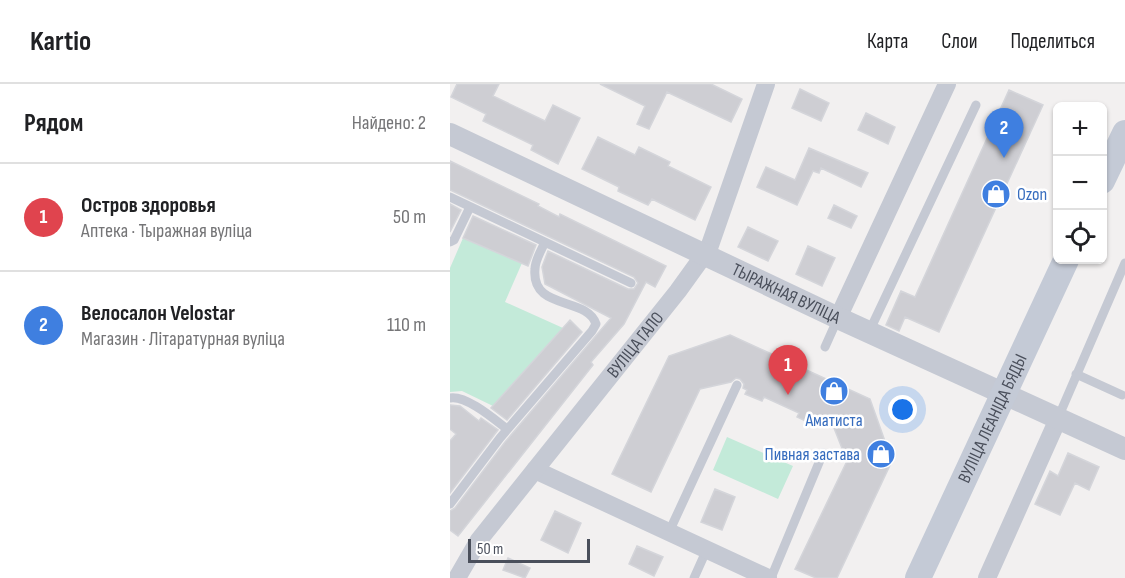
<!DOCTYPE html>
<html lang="ru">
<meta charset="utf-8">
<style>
:root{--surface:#fff;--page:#f2f2f2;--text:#202124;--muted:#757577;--line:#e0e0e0;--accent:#db2777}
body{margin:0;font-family:"Sofia Sans Condensed",sans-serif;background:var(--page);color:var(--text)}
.controls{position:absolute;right:18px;top:18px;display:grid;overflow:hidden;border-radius:9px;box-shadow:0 2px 4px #0004}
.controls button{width:54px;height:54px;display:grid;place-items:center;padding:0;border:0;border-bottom:2px solid var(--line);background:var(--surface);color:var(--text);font:30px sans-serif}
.scale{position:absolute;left:18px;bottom:15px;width:122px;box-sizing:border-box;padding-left:6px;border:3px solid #4a4f5b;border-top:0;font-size:16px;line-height:21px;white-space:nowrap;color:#4a4f5b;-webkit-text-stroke:4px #fff;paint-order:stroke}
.you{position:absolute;left:453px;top:326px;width:21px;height:21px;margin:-15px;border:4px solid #fff;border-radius:50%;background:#1a73e8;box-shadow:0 0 0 9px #1a73e833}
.badge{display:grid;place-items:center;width:39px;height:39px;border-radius:50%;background:var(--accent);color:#fff;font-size:20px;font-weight:700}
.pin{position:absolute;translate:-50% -50px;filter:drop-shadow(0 2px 3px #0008)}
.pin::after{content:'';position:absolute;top:32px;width:21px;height:18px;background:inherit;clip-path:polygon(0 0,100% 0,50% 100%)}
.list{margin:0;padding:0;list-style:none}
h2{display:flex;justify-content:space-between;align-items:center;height:78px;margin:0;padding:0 24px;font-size:26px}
h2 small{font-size:20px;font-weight:400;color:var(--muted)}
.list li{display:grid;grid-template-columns:39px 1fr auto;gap:18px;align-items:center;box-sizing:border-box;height:108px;padding:0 24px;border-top:2px solid var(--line)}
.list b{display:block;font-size:22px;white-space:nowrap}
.list p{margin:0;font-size:20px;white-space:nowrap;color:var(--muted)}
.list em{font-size:20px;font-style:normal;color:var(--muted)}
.icon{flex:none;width:33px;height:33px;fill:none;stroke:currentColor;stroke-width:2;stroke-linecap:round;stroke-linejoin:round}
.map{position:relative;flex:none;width:675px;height:494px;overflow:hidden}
header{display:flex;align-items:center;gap:36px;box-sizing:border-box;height:84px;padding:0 30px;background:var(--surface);border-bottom:2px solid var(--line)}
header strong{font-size:28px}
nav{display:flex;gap:33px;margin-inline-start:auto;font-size:21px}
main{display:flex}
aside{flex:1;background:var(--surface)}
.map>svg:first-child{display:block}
</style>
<header>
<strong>Kartio</strong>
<nav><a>Карта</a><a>Слои</a><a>Поделиться</a></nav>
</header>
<main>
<aside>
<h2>Рядом<small>Найдено: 2</small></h2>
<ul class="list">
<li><span class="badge" style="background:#e0444e">1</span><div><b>Остров здоровья</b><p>Аптека · Тыражная вуліца</p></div><em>50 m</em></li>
<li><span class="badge" style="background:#3f7fe0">2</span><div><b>Велосалон Velostar</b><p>Магазин · Літаратурная вуліца</p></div><em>110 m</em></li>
</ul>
</aside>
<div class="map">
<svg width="675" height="494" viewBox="0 0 675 494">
<rect width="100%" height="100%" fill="#f2f0f0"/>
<path fill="#c3ead9" d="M13 154 72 179 55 218 113 244 43 322 12 307 0 308V184Z
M277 353 343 382 328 415 263 386Z"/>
<path fill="#ceced3" stroke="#d4d5da" stroke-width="1.5" d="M7 0H49L43 12 95 37 103 21 130 34 108 80 81 66 83 61 33 37 36 30 1 13Z
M150 0H261L292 15 281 38 217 8 199 45 187 40 195 22Z
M350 5 379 19 371 37 342 24Z
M559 6 593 21 489 248 455 233 449 247 436 241 451 207 465 213Z
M416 29 445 43 438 60 408 46Z
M148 53 185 71 189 63 220 78 218 82 261 103 245 136 202 115 198 121 168 107 169 103 132 85Z
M359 64 418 89 411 103 371 84 369 89 363 87 347 121 307 103 316 83 345 96Z
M0 77 89 120 88 122 109 133 110 130 216 182 205 203 196 198 174 240 141 278 143 281 8 452 0 446V427L5 424 55 358 161 234 95 200 92 183 98 167 178 205H184L188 199 184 193 0 106Z
M0 120 11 126 0 148Z
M384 121 407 132 401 144 378 134Z
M23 132 86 161 78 182 13 154Z
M298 143 328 157 318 177 288 163Z
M358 162 385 174 372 202 346 190Z
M120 236 132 248 57 336 41 324Z
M280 251 420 315 442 377 387 494H366L345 485 397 377 384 344 366 337 364 341 347 333 349 329 314 313 312 317 295 310 297 306 293 304 294 300 290 295 286 294 281 298 250 305 201 408 162 390 219 272Z
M0 321 10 322 29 337 31 334 48 346 0 409V357L6 350 0 345Z
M618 369 649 383 639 406 625 399 610 431 585 420 600 387 608 392Z
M265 405 285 413 272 446 251 438Z
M105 427 131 439 118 469 91 456Z
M187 462 213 473 204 492 179 480Z
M58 474 80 484 75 494 53 486Z"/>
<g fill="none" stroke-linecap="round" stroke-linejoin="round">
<path stroke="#c5c9d3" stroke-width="9" d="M0 113 181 199
M0 158 4 156 20 123
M419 248 526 21
M375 263 388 234
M626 290 672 311
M0 314C16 311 44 335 57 345
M608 334 675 179
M0 420 50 354 142 247 146 240C137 212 81 227 85 185 85 176 91 167 95 158
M219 448 287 301
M244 494 257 465
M321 494 373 369"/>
<g stroke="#c5c9d3" stroke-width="18">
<path d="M388 234 497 0"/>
<path d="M85 386 318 494"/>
<path id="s1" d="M7 494 29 456 228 207 259 164 316 0"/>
<path d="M537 494 608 335"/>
</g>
<path stroke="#c5c9d3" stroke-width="22" id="s2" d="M0 50 388 234 675 365"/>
<g stroke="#c4cad6" stroke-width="26">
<path d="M652 97 675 49"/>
<path id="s3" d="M468 494 616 176"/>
</g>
</g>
<defs>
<g id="shop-disc" transform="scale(1.5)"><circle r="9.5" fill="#3f7fe0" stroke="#fff"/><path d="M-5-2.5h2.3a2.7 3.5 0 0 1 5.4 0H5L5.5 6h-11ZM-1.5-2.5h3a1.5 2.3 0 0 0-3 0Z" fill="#fff"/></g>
</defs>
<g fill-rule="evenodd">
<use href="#shop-disc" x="546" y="110"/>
<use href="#shop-disc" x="384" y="307"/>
<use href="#shop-disc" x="431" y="370"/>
</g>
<g text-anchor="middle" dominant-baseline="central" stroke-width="5" stroke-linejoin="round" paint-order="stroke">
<g font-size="18" fill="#366cbe" stroke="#fff" text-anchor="start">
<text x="567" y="110">Ozon</text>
<text x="384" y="336" text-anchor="middle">Аматиста</text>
<text x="410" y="370" text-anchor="end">Пивная застава</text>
</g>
<g font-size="18" fill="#4a4f5b" stroke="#fff">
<text stroke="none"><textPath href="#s2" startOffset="372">ТЫРАЖНАЯ ВУЛІЦА</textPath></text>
<text stroke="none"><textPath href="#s1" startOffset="294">ВУЛІЦА ГАЛО</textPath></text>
<text stroke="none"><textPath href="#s3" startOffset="176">ВУЛІЦА ЛЕАНІДА БЯДЫ</textPath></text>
</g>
</g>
</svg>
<div class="controls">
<button>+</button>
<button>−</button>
<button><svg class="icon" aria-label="locate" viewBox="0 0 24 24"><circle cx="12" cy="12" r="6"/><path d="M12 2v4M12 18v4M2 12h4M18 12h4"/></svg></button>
</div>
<div class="scale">50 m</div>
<div class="you"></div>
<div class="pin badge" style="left:338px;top:311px;background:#e0444e">1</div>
<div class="pin badge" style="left:554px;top:74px;background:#3f7fe0">2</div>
</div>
</main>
